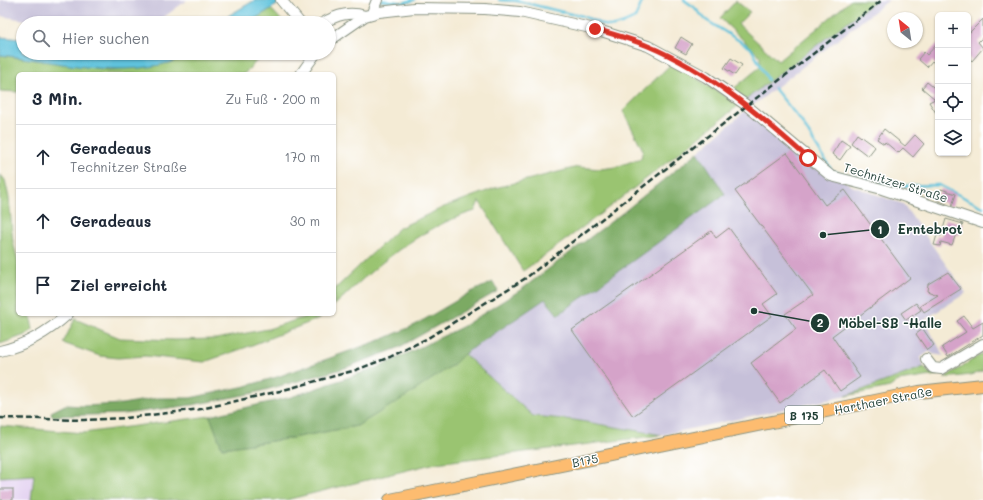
<!DOCTYPE html>
<html lang="de">
<meta charset="utf-8">
<style>
:root{--surface:#fff;--page:#f2f2f3;--text:#1f2937;--muted:#747a83;--line:#e0e1e3}
body{margin:0;font-family:Mali,sans-serif;background:var(--page);color:var(--text)}
.controls{position:absolute;right:12px;top:12px;display:grid;overflow:hidden;border-radius:6px;box-shadow:0 1px 3px #0004}
.controls button{width:36px;height:36px;display:grid;place-items:center;padding:0;border:0;border-bottom:1px solid var(--line);background:var(--surface);color:var(--text);font:20px sans-serif}
.compass{position:absolute;left:887px;top:12px;width:36px;height:36px;border-radius:50%;background:var(--surface);box-shadow:0 1px 3px #0004;rotate:330deg}
.stop{position:absolute;width:12px;height:12px;margin:-9px;border:3px solid #d93025;border-radius:50%;background:#fff}
.stop.end{background:#d93025;border-color:#fff;box-shadow:0 1px 4px #0008}
.list{margin:0;padding:0;list-style:none}
h2{display:flex;justify-content:space-between;align-items:center;height:52px;margin:0;padding:0 16px;font-size:17px}
h2 small{font-size:13px;font-weight:400;color:var(--muted)}
.list li{display:grid;grid-template-columns:26px 1fr auto;gap:12px;align-items:center;box-sizing:border-box;height:64px;padding:0 16px;border-top:1px solid var(--line)}
.list b{display:block;font-size:15px;white-space:nowrap}
.list p{margin:0;font-size:13px;white-space:nowrap;color:var(--muted)}
.list em{font-size:13px;font-style:normal;color:var(--muted)}
.icon{flex:none;width:22px;height:22px;fill:none;stroke:currentColor;stroke-width:2;stroke-linecap:round;stroke-linejoin:round}
.map{position:relative;flex:none;width:983px;height:500px;overflow:hidden}
.search{position:absolute;background:var(--surface);box-shadow:0 1px 3px #0004;left:16px;top:16px;width:320px;height:44px;display:flex;align-items:center;gap:10px;box-sizing:border-box;padding:0 14px;border-radius:22px;color:var(--muted);font-size:15px}
.panel{position:absolute;background:var(--surface);box-shadow:0 1px 3px #0004;left:16px;top:72px;width:320px;height:244px;border-radius:6px}
.map>svg:first-child{display:block}
</style>
<div class="map">
<svg width="983" height="500" viewBox="0 0 983 500">
<rect width="100%" height="100%" fill="#fff"/>
<filter id="ink" filterUnits="userSpaceOnUse"><feTurbulence type="fractalNoise" baseFrequency=".025" numOctaves="2"/><feDisplacementMap in="SourceGraphic" scale="8" xChannelSelector="R" yChannelSelector="G"/><feConvolveMatrix kernelMatrix="1 2 1 2 8 2 1 2 1" color-interpolation-filters="sRGB"/></filter>
<filter id="wash" filterUnits="userSpaceOnUse"><feTurbulence type="fractalNoise" baseFrequency=".012" numOctaves="4" result="noise"/><feDisplacementMap in="SourceGraphic" scale="16" xChannelSelector="R" yChannelSelector="G"/><feGaussianBlur stdDeviation="0.9" result="paint"/><feColorMatrix in="noise" values="0 0 0 0 0 0 0 0 0 0 0 0 0 0 0 0 0 1.4 0 .05"/><feComposite in="paint" operator="in"/></filter>
<g filter="url(#wash)">
<rect width="100%" height="100%" fill="#f4ebd5"/>
<path fill="#e4d3f1" d="M34 475 31 500H0V477Z"/>
<path fill="#c6c0d9" d="M0 0H187L156 23H44L0 16Z
M876 0H889L746 111 852 186 903 204 966 293 924 320 944 356 932 354 930 351 920 358 924 367 846 396 662 435 574 420 533 416 464 354 545 299 558 315 725 193 698 152 745 111 739 105Z"/>
<path fill="#9ac471" stroke="#5c8052" d="M851 0H876L745 100 732 90 760 67V56L720 18 736 1 750 12 738 24 778 61Z
M271 9 284 23H248Z
M190 53H264L244 74H18V92L0 91V55L110 70 169 63Z
M672 63 739 105C668 162 597 218 523 271L479 201 475 211C420 227 374 267 334 306V290L399 228 444 207 495 188 578 167 600 169 616 167 641 158 643 150 623 111Z
M0 174 5 180 9 198 13 242 18 262V314H30L33 330 25 335 0 344Z
M309 314H324L318 319 247 347 204 362 145 356 118 358 100 356 63 343 75 319 120 338 175 340 216 339 268 329 305 317Z
M983 353V371L971 375 944 378Z
M464 354 533 416 574 420 662 435 436 463 286 500H31L34 475 0 477V426L83 433 210 416 222 448 286 439 357 426 454 364Z
M924 367 929 373 938 375 898 381 890 387 846 396Z"/>
<path fill="#7baa63" stroke="#4d744c" d="M698 152 725 194 558 315 545 299 464 354 454 364 410 394 357 426 286 439 222 448 210 416 291 397 379 367 462 327 522 289 621 214Z
M493 282 498 291 398 348 342 369 254 393 192 405 124 414 52 416 51 412 65 405 84 406 122 404 158 398H190L246 386 277 377 383 339 415 325 471 292Z"/>
<path fill="#5ec2dc" stroke="#3e8088" d="M255 0H285L248 23H216Z
M0 37 23 39V53H190C183 56 176 61 168 63 113 78 55 61 0 55Z"/>
<g fill="none" stroke-linecap="round" stroke-linejoin="round">
<path stroke="#5ec2dc" stroke-width="2.5" d="M379 0 403 3 414 0
M499 0 518 1 571 14C587 13 599 28 614 26 621 25 629 21 635 18L642 2 644 0
M684 0 694 7 706 20 751 48 768 80
M774 88 801 121 832 171 893 186 939 185 983 207"/>
</g>
<g id="blocks">
<path fill="#d5a3c9" d="M983 19V37L978 42 983 48 972 61 968 57V34Z
M681 37 692 44 686 54 675 48Z
M938 43V67L932 61 927 67 918 59 924 52 927 55Z
M731 58 742 65 735 75 724 68Z
M927 82 938 91V116L929 102 935 99 922 88Z
M884 129 905 146 915 135 924 144 913 157 903 148 898 153 885 142 884 144 877 139Z
M857 134 875 147 868 156 851 143Z
M841 140 850 146 840 160 832 154Z
M787 153 825 205 845 190 910 278 832 336 860 377 840 391 825 370 780 403 751 363 796 329 785 314 813 295 735 191Z
M941 189 956 194 952 206 937 200Z
M946 219 963 224 959 235 956 234 952 245 941 242 940 246 934 245 937 235 941 236Z
M729 228 777 294 763 304 772 316 633 416 572 330 711 231 716 238Z
M948 272 961 289 924 312 920 306 938 295 927 291 928 284Z
M916 303 921 310 906 320 901 313Z
M964 316 973 328 983 322V335L948 357 942 347 966 332 957 321Z
M923 329 934 345 927 350 916 334Z
M0 489H13V500H0Z"/>
</g>
</g>
<g filter="url(#ink)">
<use href="#blocks" fill-opacity="0" stroke="#8a9484" stroke-width="1"/>
<g fill="none" stroke-linecap="round" stroke-linejoin="round">
<g stroke="#8a9484" stroke-width="12">
<path id="minor" d="M281 0 300 23
M372 13 377 0
M323 23C337 15 349 11 365 16
M329 41 365 16 379 12 414 8 485 9 520 12 595 29 648 46 706 77 746 105 831 176 882 189 983 223
M301 74 316 53
M0 351C27 345 48 332 68 314
M926 359 933 368 941 369 983 344"/>
</g>
<g stroke="#8a9484" stroke-width="14">
<path id="major" d="M390 500 919 392 983 385"/>
</g>
<use href="#minor" stroke="#fff" stroke-width="10"/>
<use href="#major" stroke="#fdbc6f" stroke-width="12"/>
<path stroke="#1f3d34" stroke-width="2.5" stroke-dasharray="6 3" stroke-linecap="butt" d="M0 418 84 420 126 418 201 409 280 391 356 370 390 357 428 338 526 278 882 0"/>
</g>
</g>
<g fill="none" stroke-linecap="round" stroke-linejoin="round" filter="url(#ink)">
<path stroke="#d93025" stroke-width="5" d="M595 29C613 34 631 39 648 46 708 71 759 114 808 158"/>
</g>
<g text-anchor="middle" dominant-baseline="central" stroke-width="3" stroke-linejoin="round" paint-order="stroke">
<rect fill="#fff" stroke="#627771" stroke-width="1" x="785" y="406" width="38" height="18" rx="3"/>
<g font-size="11" font-weight="bold" fill="#1f3d34">
<text x="804" y="415">B 175</text>
</g>
<g font-size="12" fill="#1f3d34" stroke="#fff">
<text transform="translate(896 182) rotate(17)">Technitzer Straße</text>
<text transform="translate(883 400) rotate(-11)">Harthaer Straße</text>
<text transform="translate(585 460) rotate(-11)">B175</text>
</g>
</g>
<path fill="none" stroke="#1f3d34" stroke-width="1.5" d="M823 235L880 229M754 311L820 323"/>
<g fill="#1f3d34" stroke="#fff" stroke-width="1.5">
<circle cx="823" cy="235" r="4"/>
<circle cx="754" cy="311" r="4"/>
<circle cx="880" cy="229" r="10"/>
<circle cx="820" cy="323" r="10"/>
</g>
<g font-size="12" text-anchor="middle" font-weight="bold" fill="#fff">
<text x="880" y="234">1</text>
<text x="820" y="327">2</text>
</g>
<g font-size="13" text-anchor="middle" font-weight="bold" fill="#1f3d34" stroke="#fff" stroke-width="3" stroke-linejoin="round" paint-order="stroke">
<text x="930" y="234">Erntebrot</text>
<text x="890" y="328">Möbel-SB -Halle</text>
</g>
</svg>
<div class="controls">
<button>+</button>
<button>−</button>
<button><svg class="icon" aria-label="locate" viewBox="0 0 24 24"><circle cx="12" cy="12" r="6"/><path d="M12 2v4M12 18v4M2 12h4M18 12h4"/></svg></button>
<button><svg class="icon" aria-label="layers" viewBox="0 0 24 24"><path d="M12 4l9 5-9 5-9-5zM3 14l9 5 9-5"/></svg></button>
</div>
<svg class="compass" viewBox="-18 -18 36 36"><path d="M0-13l5 13h-10z" fill="#e53935"/><path d="M0 13l5-13h-10z" fill="#747a83"/></svg>
<div class="stop" style="left:808px;top:158px"></div>
<div class="stop end" style="left:595px;top:29px"></div>
<div class="search"><svg class="icon" aria-label="search" viewBox="0 0 24 24"><circle cx="10" cy="10" r="6"/><path d="M15 15l6 6"/></svg>Hier suchen</div>
<section class="panel">
<h2>3 Min.<small>Zu Fuß · 200 m</small></h2>
<ul class="list">
<li><svg class="icon" aria-label="ahead" viewBox="0 0 24 24"><path d="M12 20V5M6 11l6-6 6 6"/></svg><div><b>Geradeaus</b><p>Technitzer Straße</p></div><em>170 m</em></li>
<li><svg class="icon" aria-label="ahead" viewBox="0 0 24 24"><path d="M12 20V5M6 11l6-6 6 6"/></svg><div><b>Geradeaus</b></div><em>30 m</em></li>
<li><svg class="icon" aria-label="arrive" viewBox="0 0 24 24"><path d="M6 21V4h12l-3 4 3 4H6"/></svg><div><b>Ziel erreicht</b></div></li>
</ul>
</section>
</div>
